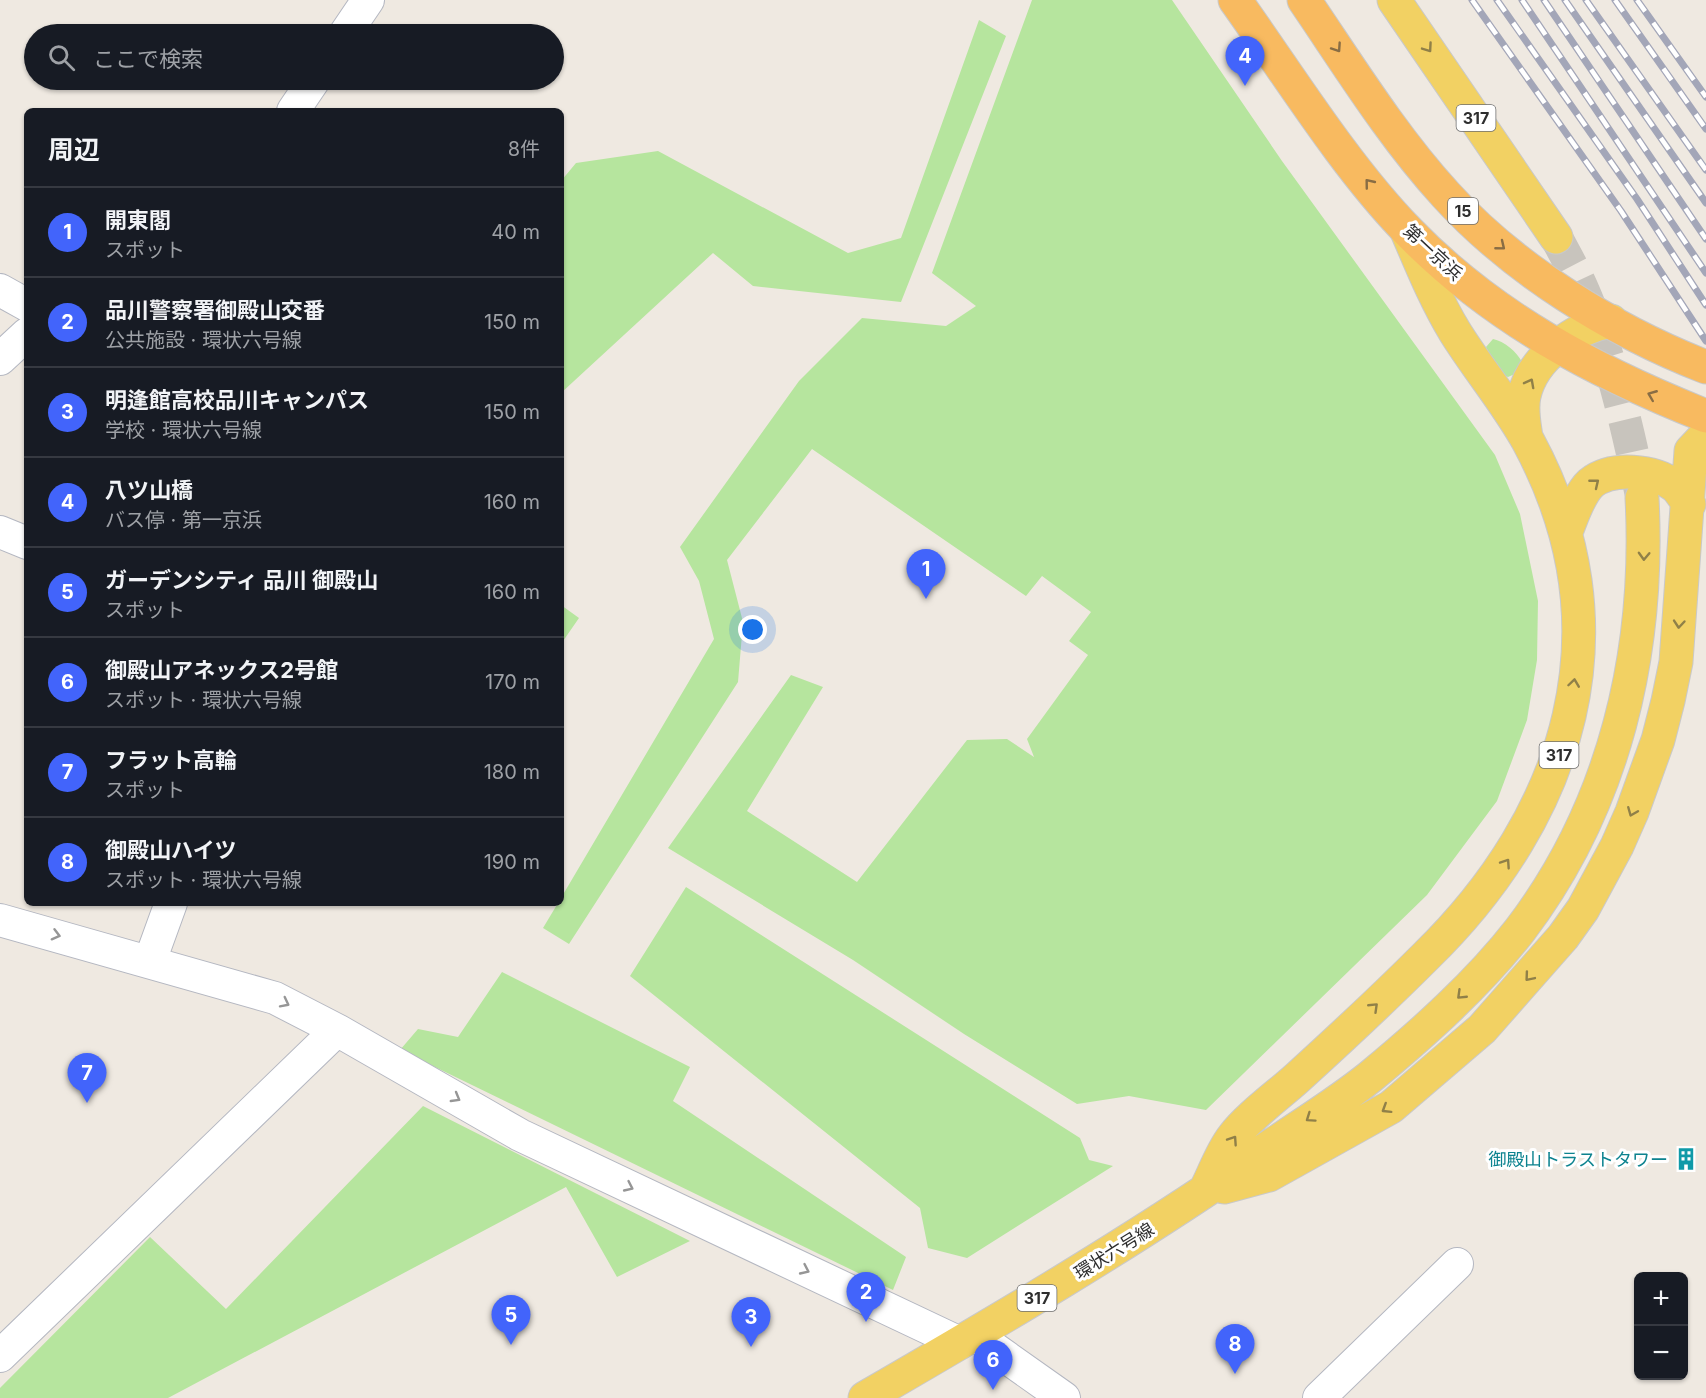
<!DOCTYPE html>
<html lang="ja">
<meta charset="utf-8">
<style>
:root{--surface:#171b24;--page:#242831;--text:#f1f3f6;--muted:#9ea1a6;--line:#363941;--accent:#4264fb}
body{margin:0;font-family:Inter,"Noto Sans JP",sans-serif;background:var(--page);color:var(--text)}
.controls{position:absolute;right:18px;bottom:18px;display:grid;overflow:hidden;border-radius:9px;box-shadow:0 2px 4px #0004}
.controls button{width:54px;height:54px;display:grid;place-items:center;padding:0;border:0;border-bottom:2px solid var(--line);background:var(--surface);color:var(--text);font:30px sans-serif}
.you{position:absolute;left:753px;top:630px;width:21px;height:21px;margin:-15px;border:4px solid #fff;border-radius:50%;background:#1a73e8;box-shadow:0 0 0 9px #1a73e833}
.badge{display:grid;place-items:center;width:39px;height:39px;border-radius:50%;background:var(--accent);color:#fff;font-size:20px;font-weight:700}
.pin{position:absolute;translate:-50% -50px;filter:drop-shadow(0 2px 3px #0008)}
.pin::after{content:'';position:absolute;top:32px;width:21px;height:18px;background:inherit;clip-path:polygon(0 0,100% 0,50% 100%)}
.list{margin:0;padding:0;list-style:none}
h2{display:flex;justify-content:space-between;align-items:center;height:78px;margin:0;padding:0 24px;font-size:26px}
h2 small{font-size:20px;font-weight:400;color:var(--muted)}
.list li{display:grid;grid-template-columns:39px 1fr auto;gap:18px;align-items:center;box-sizing:border-box;height:90px;padding:0 24px;border-top:2px solid var(--line)}
.list b{display:block;font-size:22px;white-space:nowrap}
.list p{margin:0;font-size:20px;white-space:nowrap;color:var(--muted)}
.list em{font-size:20px;font-style:normal;color:var(--muted)}
.icon{flex:none;width:33px;height:33px;fill:none;stroke:currentColor;stroke-width:2;stroke-linecap:round;stroke-linejoin:round}
.map{position:relative;flex:none;width:1706px;height:1398px;overflow:hidden}
.search{position:absolute;background:var(--surface);box-shadow:0 2px 4px #0004;left:24px;top:24px;width:540px;height:66px;display:flex;align-items:center;gap:15px;box-sizing:border-box;padding:0 21px;border-radius:33px;color:var(--muted);font-size:22px}
.panel{position:absolute;background:var(--surface);box-shadow:0 2px 4px #0004;left:24px;top:108px;width:540px;height:798px;border-radius:9px}
.map>svg:first-child{display:block}
</style>
<div class="map">
<svg width="1706" height="1398" viewBox="0 0 1706 1398">
<rect width="100%" height="100%" fill="#efe9e1"/>
<path fill="#b6e59e" d="M1032 0H1172L1282 161 1495 455 1520 514 1538 601 1537 660 1527 720 1497 801 1427 895 1206 1110 1129 1096 1077 1104 964 1034 853 960 668 848 791 675 823 687 747 811 857 882 967 740 1007 739 1034 757 1027 739 1088 655 1069 641 1091 612 1042 576 1026 596 812 449 727 560 743 622 738 682 569 944 543 928 558 903H561V898L714 639 699 581 680 547 799 381 862 318 946 326 976 306 932 273Z
M979 20 1006 36 901 302 753 286 713 253 561 393V181L576 163 658 151 848 253 901 238Z
M1493 339C1504 341 1517 352 1522 362L1517 373 1508 377 1499 373 1486 347Z
M561 605 579 618 561 644Z
M686 887 1080 1138 1089 1160 1113 1166 967 1258 928 1248 920 1208 630 976Z
M502 972 690 1067 673 1101 906 1257 893 1290 400 1050 418 1029 458 1037Z
M423 1106 690 1241 617 1277 566 1187 168 1398H0V1388L150 1237 226 1309Z"/>
<g fill="none" stroke-linecap="round" stroke-linejoin="round">
<path stroke="#c8c4bd" stroke-width="33" stroke-dasharray="33 16" stroke-linecap="butt" d="M1556 237C1566 256 1577 275 1585 295 1612 359 1628 430 1642 498"/>
<g stroke="#b4b7c1" stroke-width="34">
<path id="minor" d="M345 34 368 0
M293 111 314 80
M0 290 27 305
M0 359 27 334
M0 532 27 543
M0 920 275 998 337 1030 520 1135 960 1343
M150 961 171 903
M975 1335 1064 1398
M0 1356 337 1030
M1319 1398 1457 1264"/>
</g>
<g stroke="#c9c9c9" stroke-width="35">
<path id="primary" d="M1394 0 1556 237
M1526 437C1524 423 1521 410 1524 396 1532 358 1575 327 1611 321
M1566 532C1572 517 1579 494 1591 483 1612 466 1654 470 1675 486 1680 490 1684 498 1689 504
M1207 1187C1215 1171 1222 1151 1233 1137 1248 1117 1277 1096 1296 1079 1340 1039 1383 999 1425 957 1571 815 1629 628 1528 441 1507 403 1478 369 1455 332 1435 299 1421 264 1406 229
M1224 1187 1269 1175 1391 1107 1482 1029 1563 937 1583 909 1617 846 1632 812 1658 740 1668 701 1676 662 1691 451 1706 435
M865 1398C998 1321 1129 1244 1255 1157 1293 1130 1334 1106 1370 1077 1423 1033 1478 984 1520 930 1615 805 1650 652 1642 498"/>
</g>
<g stroke="#c9c9c9" stroke-width="35">
<path id="trunk" d="M1235 0C1288 74 1344 165 1407 230 1491 317 1595 372 1706 416
M1304 0C1349 66 1392 136 1446 195 1513 269 1613 331 1706 367"/>
</g>
<use href="#minor" stroke="#fff" stroke-width="32"/>
<use href="#primary" stroke="#f2d163" stroke-width="33"/>
<use href="#trunk" stroke="#f8ba60" stroke-width="33"/>
<g stroke="#a3a6b8" stroke-width="7">
<path id="rail" d="M1472 0 1621 211 1706 341
M1497 0 1637 199 1706 305
M1522 0 1706 273
M1544 0 1706 239
M1565 0 1706 203
M1586 0 1706 170
M1615 0 1706 129
M1637 0 1706 97"/>
</g>
<use href="#rail" stroke="#fff" stroke-width="4.5" stroke-dasharray="14" stroke-linecap="butt"/>
</g>
<defs><path id="oneway-chevron" d="M-2-3.5L2.5 0L-2 3.5" fill="none" stroke-width="1.6" stroke-linecap="round" stroke-linejoin="round" transform="scale(1.5)"/></defs>
<g stroke="#896d44">
<use href="#oneway-chevron" transform="translate(1337 48) rotate(56)"/>
<use href="#oneway-chevron" transform="translate(1369 183) rotate(-129)"/>
<use href="#oneway-chevron" transform="translate(1501 246) rotate(39)"/>
<use href="#oneway-chevron" transform="translate(1652 395) rotate(-158)"/>
</g>
<g stroke="#908048">
<use href="#oneway-chevron" transform="translate(1428 48) rotate(55)"/>
<use href="#oneway-chevron" transform="translate(1530 383) rotate(-62)"/>
<use href="#oneway-chevron" transform="translate(1595 483) rotate(-39)"/>
<use href="#oneway-chevron" transform="translate(1644 556) rotate(92)"/>
<use href="#oneway-chevron" transform="translate(1679 624) rotate(95)"/>
<use href="#oneway-chevron" transform="translate(1574 683) rotate(-82)"/>
<use href="#oneway-chevron" transform="translate(1632 812) rotate(112)"/>
<use href="#oneway-chevron" transform="translate(1506 863) rotate(-56)"/>
<use href="#oneway-chevron" transform="translate(1529 977) rotate(130)"/>
<use href="#oneway-chevron" transform="translate(1461 995) rotate(136)"/>
<use href="#oneway-chevron" transform="translate(1374 1007) rotate(-44)"/>
<use href="#oneway-chevron" transform="translate(1386 1109) rotate(148)"/>
<use href="#oneway-chevron" transform="translate(1310 1118) rotate(145)"/>
<use href="#oneway-chevron" transform="translate(1233 1140) rotate(-56)"/>
</g>
<g stroke="#969696">
<use href="#oneway-chevron" transform="translate(56 935) rotate(15)"/>
<use href="#oneway-chevron" transform="translate(285 1003) rotate(27)"/>
<use href="#oneway-chevron" transform="translate(456 1098) rotate(30)"/>
<use href="#oneway-chevron" transform="translate(629 1187) rotate(25)"/>
<use href="#oneway-chevron" transform="translate(805 1270) rotate(25)"/>
</g>
<defs>
<g id="building-bare" transform="scale(1.8)"><path d="M-4-6H4V6H1V3H-1V6H-4ZM-2.5-4.3h1.7v1.8h-1.7ZM.8-4.3h1.7v1.8H.8ZM-2.5-1h1.7V.8h-1.7ZM.8-1h1.7V.8H.8Z" fill="#0f9aa8" stroke="#fff" stroke-width="2.5" paint-order="stroke"/></g>
</defs>
<g fill-rule="evenodd">
<use href="#building-bare" x="1686" y="1159"/>
</g>
<g text-anchor="middle" dominant-baseline="central" stroke-width="6" stroke-linejoin="round" paint-order="stroke">
<g fill="#fff" stroke="#6d6d6d" stroke-width="1.5">
<rect x="1456.5" y="105" width="39" height="26" rx="4.5"/>
<rect x="1448" y="198" width="30" height="26" rx="4.5"/>
<rect x="1539.5" y="742" width="39" height="26" rx="4.5"/>
<rect x="1017.5" y="1285" width="39" height="26" rx="4.5"/>
</g>
<g font-size="16" font-weight="bold" fill="#2e2e2e">
<text x="1476" y="118">317</text>
<text x="1463" y="211">15</text>
<text x="1559" y="755">317</text>
<text x="1037" y="1298">317</text>
</g>
<g font-size="18" fill="#2e2e2e" stroke="#fff">
<text transform="translate(1433 252) rotate(43)">第一京浜</text>
<text transform="translate(1114 1251) rotate(-32)">環状六号線</text>
</g>
<g font-size="18" fill="#0d838f" stroke="#fff" text-anchor="end">
<text x="1668" y="1159">御殿山トラストタワー</text>
</g>
</g>
</svg>
<div class="controls">
<button>+</button>
<button>−</button>
</div>
<div class="you"></div>
<div class="pin badge" style="left:926px;top:599px">1</div>
<div class="pin badge" style="left:866px;top:1322px">2</div>
<div class="pin badge" style="left:751px;top:1347px">3</div>
<div class="pin badge" style="left:1245px;top:86px">4</div>
<div class="pin badge" style="left:511px;top:1345px">5</div>
<div class="pin badge" style="left:993px;top:1390px">6</div>
<div class="pin badge" style="left:87px;top:1103px">7</div>
<div class="pin badge" style="left:1235px;top:1374px">8</div>
<div class="search"><svg class="icon" aria-label="search" viewBox="0 0 24 24"><circle cx="10" cy="10" r="6"/><path d="M15 15l6 6"/></svg>ここで検索</div>
<section class="panel">
<h2>周辺<small>8件</small></h2>
<ul class="list">
<li><span class="badge">1</span><div><b>開東閣</b><p>スポット</p></div><em>40 m</em></li>
<li><span class="badge">2</span><div><b>品川警察署御殿山交番</b><p>公共施設 · 環状六号線</p></div><em>150 m</em></li>
<li><span class="badge">3</span><div><b>明逢館高校品川キャンパス</b><p>学校 · 環状六号線</p></div><em>150 m</em></li>
<li><span class="badge">4</span><div><b>八ツ山橋</b><p>バス停 · 第一京浜</p></div><em>160 m</em></li>
<li><span class="badge">5</span><div><b>ガーデンシティ 品川 御殿山</b><p>スポット</p></div><em>160 m</em></li>
<li><span class="badge">6</span><div><b>御殿山アネックス2号館</b><p>スポット · 環状六号線</p></div><em>170 m</em></li>
<li><span class="badge">7</span><div><b>フラット高輪</b><p>スポット</p></div><em>180 m</em></li>
<li><span class="badge">8</span><div><b>御殿山ハイツ</b><p>スポット · 環状六号線</p></div><em>190 m</em></li>
</ul>
</section>
</div>
